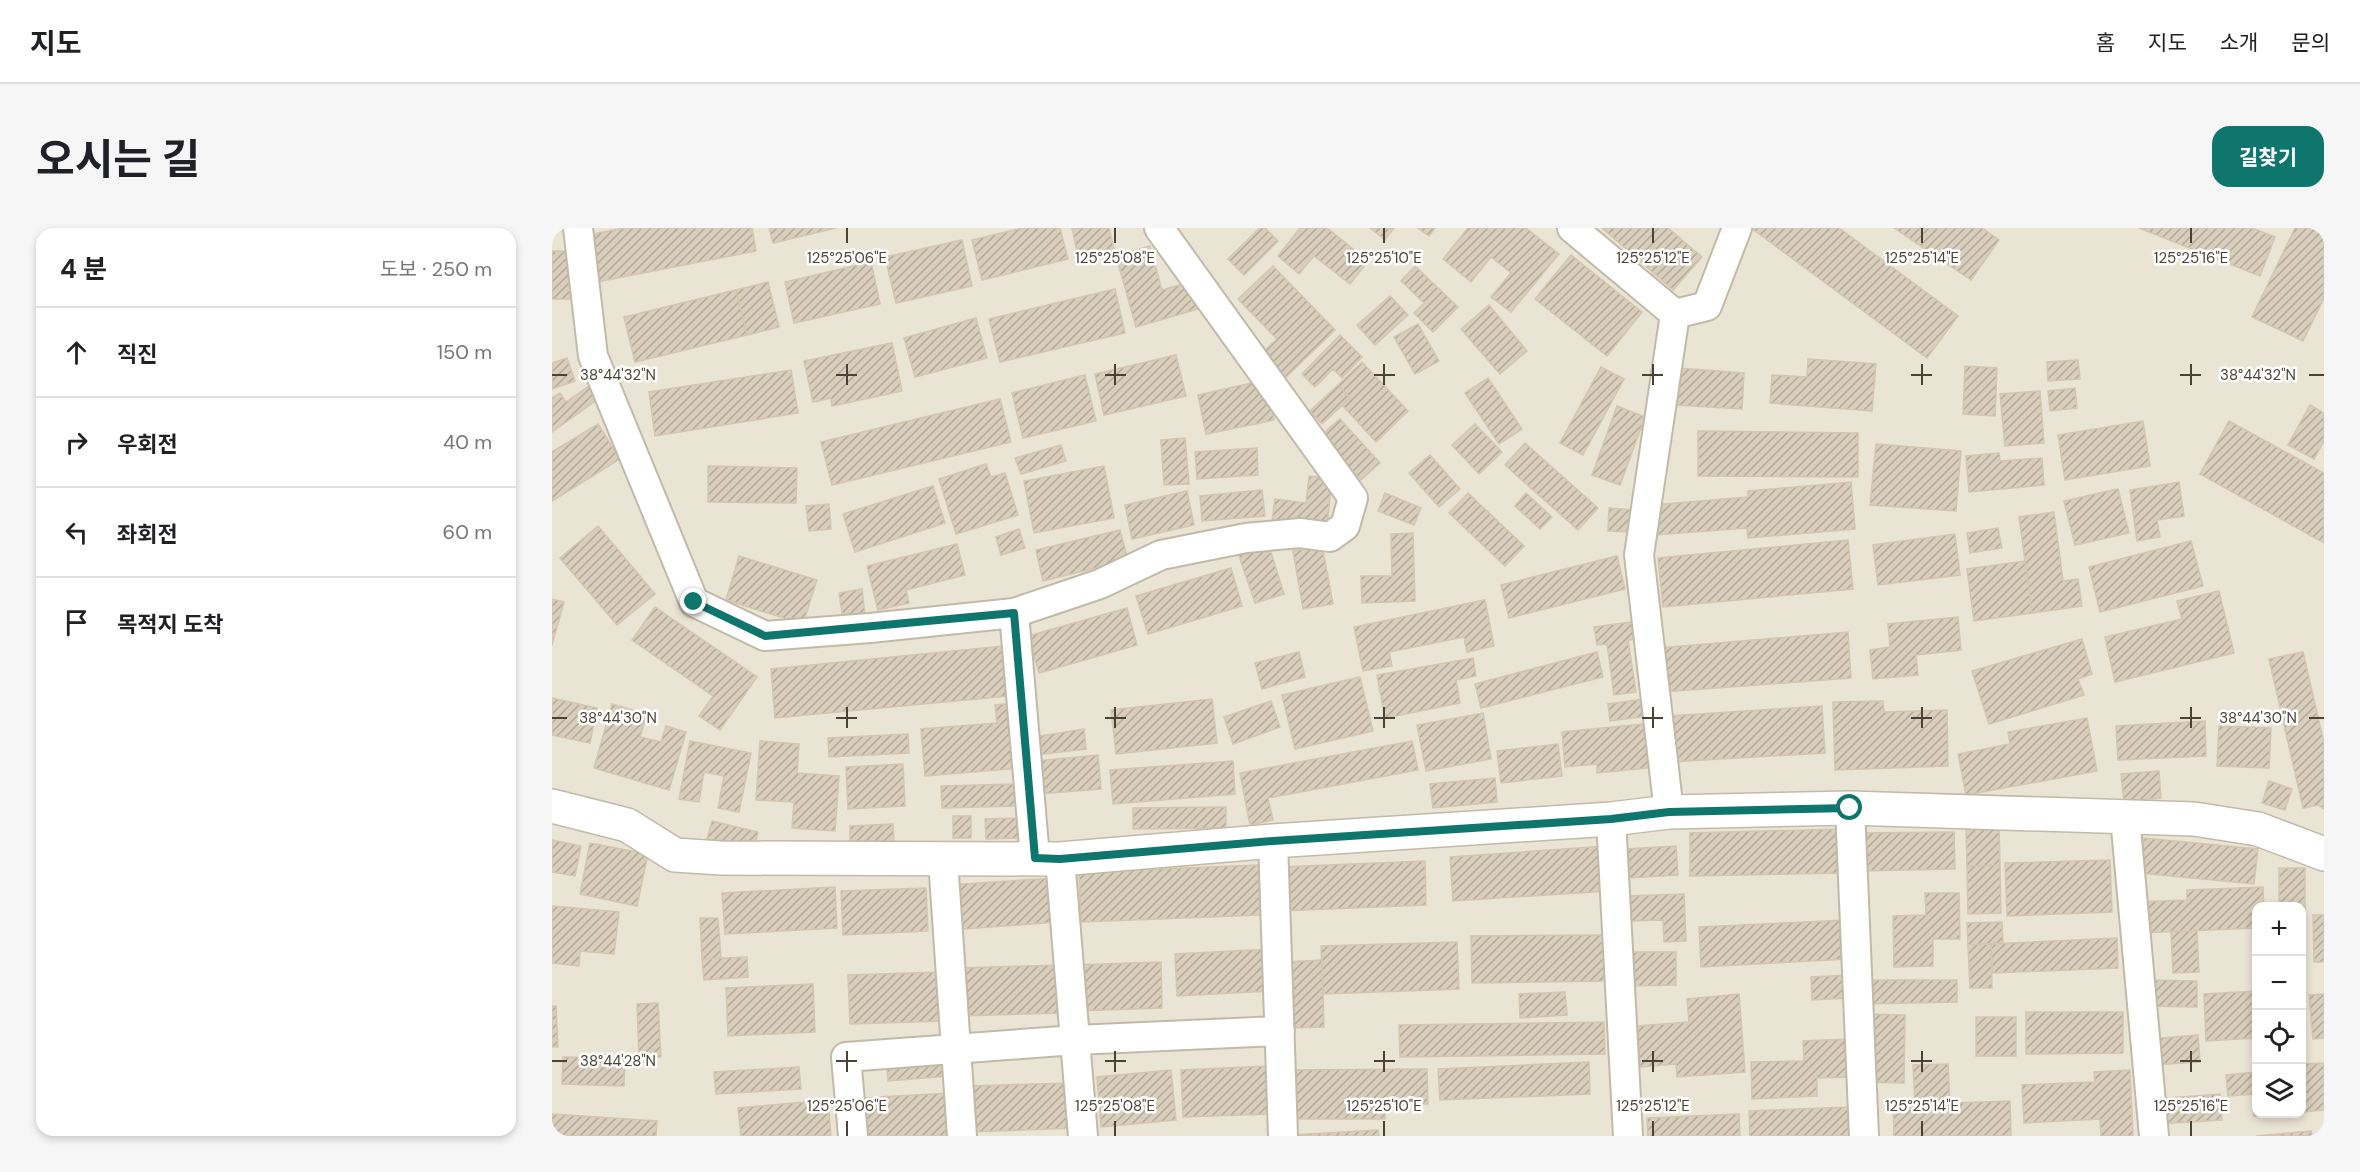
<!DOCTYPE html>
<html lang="ko">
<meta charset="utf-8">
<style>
:root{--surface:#fff;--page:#f6f6f6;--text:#202124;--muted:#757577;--line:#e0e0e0;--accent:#0f766e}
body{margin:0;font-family:"DM Sans","Noto Sans KR",sans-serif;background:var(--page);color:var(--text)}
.controls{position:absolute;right:18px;bottom:18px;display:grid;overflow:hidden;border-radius:12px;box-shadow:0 3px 9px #0003}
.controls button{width:54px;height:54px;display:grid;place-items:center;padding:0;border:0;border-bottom:2px solid var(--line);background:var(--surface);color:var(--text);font:30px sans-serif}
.stop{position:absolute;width:18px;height:18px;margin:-14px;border:4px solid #0f766e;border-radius:50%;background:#fff}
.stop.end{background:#0f766e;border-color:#fff;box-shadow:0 2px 6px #0008}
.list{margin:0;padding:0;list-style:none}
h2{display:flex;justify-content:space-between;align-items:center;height:78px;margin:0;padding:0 24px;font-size:26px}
h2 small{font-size:20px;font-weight:400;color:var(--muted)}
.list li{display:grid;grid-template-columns:39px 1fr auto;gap:18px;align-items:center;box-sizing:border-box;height:90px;padding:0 24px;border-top:2px solid var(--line)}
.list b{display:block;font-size:22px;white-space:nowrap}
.list em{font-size:20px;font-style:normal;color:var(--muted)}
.icon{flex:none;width:33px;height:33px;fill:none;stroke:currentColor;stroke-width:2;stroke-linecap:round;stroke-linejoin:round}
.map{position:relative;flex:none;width:1772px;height:908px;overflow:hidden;border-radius:18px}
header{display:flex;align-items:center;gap:36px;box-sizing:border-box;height:84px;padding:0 30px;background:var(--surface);border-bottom:2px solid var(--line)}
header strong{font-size:28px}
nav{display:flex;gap:33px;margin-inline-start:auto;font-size:21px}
.intro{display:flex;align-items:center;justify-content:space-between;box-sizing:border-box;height:144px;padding:0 36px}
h1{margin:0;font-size:42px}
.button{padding:15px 27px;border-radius:18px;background:var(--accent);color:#fff;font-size:21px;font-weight:700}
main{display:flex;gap:36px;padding:0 36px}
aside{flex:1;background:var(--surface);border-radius:18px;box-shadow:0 3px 9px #0003}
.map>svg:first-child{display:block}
</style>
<header>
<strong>지도</strong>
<nav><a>홈</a><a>지도</a><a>소개</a><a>문의</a></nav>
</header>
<div class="intro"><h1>오시는 길</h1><a class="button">길찾기</a></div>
<main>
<aside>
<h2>4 분<small>도보 · 250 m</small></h2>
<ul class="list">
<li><svg class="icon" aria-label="ahead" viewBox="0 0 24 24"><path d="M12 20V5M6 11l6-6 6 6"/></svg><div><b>직진</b></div><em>150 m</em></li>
<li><svg class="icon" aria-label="right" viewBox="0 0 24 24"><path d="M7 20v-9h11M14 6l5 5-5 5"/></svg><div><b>우회전</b></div><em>40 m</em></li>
<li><svg class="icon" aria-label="left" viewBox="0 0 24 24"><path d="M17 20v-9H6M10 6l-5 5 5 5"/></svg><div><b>좌회전</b></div><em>60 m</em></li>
<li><svg class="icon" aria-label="arrive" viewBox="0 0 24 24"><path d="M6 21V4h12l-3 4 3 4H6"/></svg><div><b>목적지 도착</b></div></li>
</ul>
</aside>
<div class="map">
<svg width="1772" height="908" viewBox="0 0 1772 908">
<defs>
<pattern id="building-hatch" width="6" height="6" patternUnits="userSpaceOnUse" patternTransform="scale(1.5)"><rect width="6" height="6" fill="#d9cebc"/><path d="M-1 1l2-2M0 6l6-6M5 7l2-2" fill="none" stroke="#b2a99a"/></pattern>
</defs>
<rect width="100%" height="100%" fill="#f6f2e8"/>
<path fill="#eae4d5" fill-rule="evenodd" d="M0 0H1772V908H0ZM1704 678H1750V886H1704Z"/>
<path fill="url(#building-hatch)" stroke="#d4c6ae" stroke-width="1.5" d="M72 0H200L204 23 44 54 35 7Z
M217 0H284L221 15Z
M470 0H508L516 31 430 52 420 12Z
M520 0H557L563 25 527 33Z
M708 0H713L726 13 692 47 676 31Z
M748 0H775L816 33 798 56 762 28 747 46 726 28Z
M818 0H842L833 12Z
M866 0H883L877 8Z
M916 0H974L1007 26 959 84 939 69 959 45 939 29 919 54 891 31Z
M1050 0H1116L1150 29 1121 62Z
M1199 0H1287L1406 88 1375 130Z
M1342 0H1430L1447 12 1419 52Z
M1587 0H1700L1723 9 1708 48Z
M1743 0H1772V70L1751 113 1700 89Z
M410 12 420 58 344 75 333 29Z
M598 18 610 62 638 54 646 81 584 99 564 28Z
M0 23H16L18 71H0Z
M1019 27 1090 84 1055 128 983 71Z
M319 34 328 76 242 95 233 54Z
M721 38 783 102 732 151 709 126 725 111 686 71Z
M863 38 906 79 881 104 862 85 872 75 849 53Z
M216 54 227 99 195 107 184 62Z
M563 61 573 105 448 134 437 91Z
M184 62 195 107 83 134 72 89Z
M838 68 856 87 823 117 805 97Z
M937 77 975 123 948 146 909 101Z
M424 90 435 130 363 149 352 110Z
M866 96 887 133 863 146 842 109Z
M788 107 810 129 790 150 781 141 763 159 750 146Z
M340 115 350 163 280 178 279 170 261 174 252 133Z
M624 127 634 168 552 187 543 146Z
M15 130 23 153 0 161V135Z
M1256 131 1324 136 1320 183 1218 175 1220 147 1255 149Z
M1526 132 1528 151 1496 153 1495 134Z
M810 134 856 183 824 214 790 177 798 170 786 157Z
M1413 138 1445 140 1443 188 1411 186Z
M1049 139 1072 151 1031 227 1008 215Z
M1126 140 1192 145 1190 181 1124 177Z
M239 142 246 185 103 208 97 164Z
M533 147 544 193 471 210 460 165Z
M936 150 970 201 947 216 913 165Z
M713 152 722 192 654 206 646 167Z
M786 157 798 170 770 196 758 183Z
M37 158 46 171 0 204V170L8 165 14 174Z
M1523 160 1525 180 1498 183 1496 163Z
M1488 163 1492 215 1453 218 1448 166Z
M448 171 459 214 280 257 269 214Z
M1758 177 1772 185V213L1762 231 1736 217Z
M1065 178 1093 189 1068 257 1040 247Z
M788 191 828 235 809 252 768 208Z
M1591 193 1598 238 1513 252 1506 207Z
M1677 193 1772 245V315L1648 246Z
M46 196 68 231 0 273V224Z
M923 196 950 224 927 246 900 217Z
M1146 203 1306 205V249L1146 248Z
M633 210 637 256 612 257 609 212Z
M973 215 1046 280 1026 302 953 237Z
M1324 216 1409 223 1404 283 1318 277Z
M509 217 514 233 469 246 463 230Z
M705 220 706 247 645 251 643 224Z
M1447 225 1448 233 1490 230 1492 257 1417 264 1414 228Z
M878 227 908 261 887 279 857 245Z
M434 236 439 249 453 245 466 287 404 306 387 251Z
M156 238 245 240 244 275 156 274Z
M552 238 562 290 482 305 472 253Z
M757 248 780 251 775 298 720 292 723 271 754 275Z
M1299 254 1303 301 1196 310 1195 300 1103 307 1101 277 1196 269V263Z
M1627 254 1632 288 1605 292 1608 309 1585 313 1578 262Z
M381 258 393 295 303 324 291 286Z
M1566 261 1577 305 1523 317 1512 273Z
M710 262 713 288 650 293 648 268Z
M635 263 642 297 580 311 573 277Z
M833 265 869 280 862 297 826 283Z
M916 265 972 318 953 338 897 285Z
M974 265 1000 289 988 301 963 278Z
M277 276 279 301 257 303 254 278Z
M1057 280 1082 282 1080 304 1056 303Z
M1502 284 1511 353 1526 351 1530 378 1480 385 1467 289Z
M46 298 103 366 65 397 8 330Z
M1446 300 1450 320 1418 325 1415 305Z
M467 301 473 320 449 327 444 309Z
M568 302 576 332 491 353 484 322Z
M861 305 863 373 810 375 809 348H840L839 306Z
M1403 306 1408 347 1326 357 1321 317Z
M715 312 732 366 703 375 685 322Z
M1296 312 1301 361 1111 379 1106 330Z
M1639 313 1651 358 1548 384 1537 339Z
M405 316 413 347 354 362 357 375 326 382 315 338Z
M770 317 781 376 751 381 741 323Z
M187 328 265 352 251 396 174 372Z
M1065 328 1073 361 957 390 949 357Z
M1473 333 1480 385 1422 393 1415 341Z
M679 340 690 378 596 406 584 368Z
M310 361 313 388 291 391 287 365Z
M1667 363 1682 425 1563 454 1553 409 1630 391 1625 373Z
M0 371 12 374 0 417Z
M933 372 942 418 915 424 912 409 837 424 840 438 811 443 802 399Z
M103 379 205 449 168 502 147 488 161 468 80 412Z
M575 380 585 417 487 445 476 408Z
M1406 389 1409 422 1364 427 1366 447 1321 451 1318 422 1338 419 1336 396Z
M1086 393 1089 411 1076 412 1084 464 1062 467 1055 416 1045 417 1042 399Z
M1296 404 1299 450 1111 464 1107 420Z
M1530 411 1540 446 1526 451 1532 467 1437 496 1420 443Z
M451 418 456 468 223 490 219 441Z
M747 424 753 449 710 461 703 435Z
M1045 424 1051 449 929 480 923 456Z
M1751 424 1772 515V581L1766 577 1751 580 1717 431Z
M921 430 924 448 904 452 908 475 833 490 825 447Z
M808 449 821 503 743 521 730 467Z
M0 470 45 480 38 515 0 507Z
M660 471 665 515 564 526 559 482Z
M1092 471 1095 488 1058 493 1056 476Z
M719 473 728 499 681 516 672 489Z
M1331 473 1332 484 1395 482 1396 538 1283 542 1281 474Z
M462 475 468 540 373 548 369 501 445 495 443 477Z
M60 476 95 486 88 509 109 514 114 498 134 504 117 562 42 540Z
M1270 478 1273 525 1118 534 1116 488Z
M931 485 939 531 874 543 865 497Z
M1535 490 1545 543 1414 567 1406 526 1458 516 1456 504Z
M1653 493 1654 528 1566 532 1564 498Z
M1101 495 1105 539 1045 545V536L1013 539 1010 504Z
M1667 498 1719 500 1717 540 1665 538Z
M532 501 534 521 484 527 481 509Z
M356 506 357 525 277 529 276 510Z
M138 513 199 525 187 584 166 580 172 548 152 544 147 574 127 571Z
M208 513 247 516 245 545 287 548 283 603 240 600 242 574 204 572Z
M860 513 866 542 716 570 721 592 698 597 688 545Z
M1006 516 1010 548 949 555 945 523Z
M546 527 549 561 487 566 484 533Z
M681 533 683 566 561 576 558 542Z
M351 536 353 578 296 581 294 539Z
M1607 543 1609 570 1572 573 1569 546Z
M943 550 945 574 881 580 878 556Z
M1717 553 1740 561 1733 582 1710 575Z
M464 556V578L390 580 389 558Z
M674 579V600L581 601V580Z
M401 588H419V610H401Z
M468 590 469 610 434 611 433 591Z
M160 593 206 604 202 622 155 611Z
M341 596 342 616 298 618V598Z
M1447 598 1448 637 1415 638 1414 599Z
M1289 601 1290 645 1138 648V605Z
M1402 604 1403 641 1307 643V605Z
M1592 610 1706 621 1702 656 1588 645Z
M0 612 29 618 23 648 0 644Z
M38 615 96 626 85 678 28 666Z
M1054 618 1056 663 901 673 898 629Z
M1124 618 1126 647 1076 650 1073 621Z
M1558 632 1560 684 1455 688 1453 635Z
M873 633 874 677 729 683 728 639Z
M707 637 709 687 529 694 527 644Z
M1448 637 1449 685 1416 686 1415 638Z
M1727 640H1753V721H1750V678H1727Z
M502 650 505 694 400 702 397 657Z
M283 659 285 700 173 706 170 665Z
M1711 659 1712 678H1704V700L1588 705 1586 674 1635 672V662Z
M374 660 376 703 291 707 289 663Z
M1373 665H1407L1408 711H1381V738L1342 739 1341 688 1374 687Z
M1132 666 1134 713 1112 714 1111 692 1075 693 1074 668Z
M0 678 67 684 62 726 28 723 27 738 0 735Z
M1761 687H1772V734H1762Z
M148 690H166L169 730 150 731Z
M1295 692 1296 731 1149 739 1147 699Z
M1450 694 1451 715 1416 717 1415 695Z
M1619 703H1645L1647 744 1621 745Z
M1053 707 1054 753 920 755 919 708Z
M1565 710 1566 740 1440 745 1439 716Z
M905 714 907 761 771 766 769 718Z
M1439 716 1440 760H1418L1416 717Z
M719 721 721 763 625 768 623 726Z
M1076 724H1124V757L1077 758Z
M195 729 196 749 152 752 150 731Z
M770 732 772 799 734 800 732 734Z
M609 734 610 780 523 783 522 737Z
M510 737 511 785 406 788 405 740Z
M389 744 391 793 298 796 296 747Z
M1296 747 1297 770 1260 772 1259 749Z
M1313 752H1405V774L1313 776Z
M1594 752 1645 753V779L1594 778Z
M261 756 263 804 176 808 174 760Z
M1704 763V810L1654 813 1652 766Z
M1013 764 1015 787 968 790 967 766Z
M1187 766 1193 844 1125 849 1124 836 1088 839 1085 798 1137 794 1135 771Z
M1772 766V810L1761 811 1757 767Z
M106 775 109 829 87 830 85 776Z
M0 778H4L6 819H0Z
M1474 784H1571V825L1474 826Z
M1314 786 1353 787 1352 855 1313 854Z
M1424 789H1464V828H1424Z
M1052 794 1053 826 848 829 847 797Z
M1646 807 1648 834 1599 837 1597 811Z
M1298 811 1300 849 1265 850V868L1200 871 1199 834 1252 833 1251 813Z
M395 824 397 848 336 853 334 829Z
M11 829 73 830 72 858 10 856Z
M1037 834 1038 866 888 872 886 841Z
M1772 835V882L1750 884V836Z
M1396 836 1398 875 1363 876 1361 837Z
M717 838 719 886 631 889 629 842Z
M247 839 249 861 164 866 162 844Z
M875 841 876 876H833V891H739L738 842Z
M619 842 624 892 549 899 545 849Z
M1578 842 1581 908H1549L1548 891 1472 895 1470 857 1543 854 1542 844Z
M1704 844V866L1676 868 1674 847Z
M520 855 522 900 417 904 416 858Z
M399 865 402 908H310L308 870Z
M1668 866 1670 892 1605 896 1603 871Z
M276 872 279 908H189L186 880Z
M1458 873 1459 908H1342L1341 877Z
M1701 875H1704V886H1734L1702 888Z
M1297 879 1298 908H1198L1197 883Z
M0 886 105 893 104 908H0Z
M1187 886 1188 908H1096L1095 890Z
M826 902 827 908H739V907Z
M1759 903 1760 908H1704Z"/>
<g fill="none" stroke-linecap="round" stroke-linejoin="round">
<g stroke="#c2baa9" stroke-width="32">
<path id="minor" d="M26 0 41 128 142 374 213 408 318 400 462 385 548 356 609 327 694 310 748 305 778 309 793 298 801 270 607 0
M1020 0 1123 86
M462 385 483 630
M1298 580 1312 908
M1117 584 1087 327 1123 86 1155 78 1185 0
M1573 589 1602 908
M1059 591 1076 908
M721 613 731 908
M508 631 531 908
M391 632 410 908
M301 908 294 829 523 812 728 803"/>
</g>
<g stroke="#c2baa9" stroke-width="36">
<path id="tertiary" d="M0 578 75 597 123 627 169 630 508 631 721 613 1059 591 1117 584 1298 580 1642 591 1706 601 1772 626"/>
</g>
<use href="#minor" stroke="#fff" stroke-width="28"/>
<use href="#tertiary" stroke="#fff" stroke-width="33"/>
</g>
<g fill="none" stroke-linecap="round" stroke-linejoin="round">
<path stroke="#0f766e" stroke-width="8" d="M142 374 213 408 462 385 483 630 508 631 721 613 1059 591 1117 584 1298 580"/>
</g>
<path fill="none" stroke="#4a4235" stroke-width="2" d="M295 0V15M563 0V15M832 0V15M1101 0V15M1370 0V15M1639 0V15M295 136V157M563 136V157M832 136V157M1101 136V157M1370 136V157M1639 136V157M0 147H15M284 147H305M553 147H574M822 147H843M1090 147H1111M1359 147H1380M1628 147H1649M1757 147H1772M295 479V500M563 479V500M832 479V500M1101 479V500M1370 479V500M1639 479V500M0 490H15M284 490H305M553 490H574M822 490H843M1090 490H1111M1359 490H1380M1628 490H1649M1757 490H1772M295 823V844M563 823V844M832 823V844M1101 823V844M1370 823V844M1639 823V844M0 833H15M284 833H305M553 833H574M822 833H843M1090 833H1111M1359 833H1380M1628 833H1649M295 893V908M563 893V908M832 893V908M1101 893V908M1370 893V908M1639 893V908"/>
<g font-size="15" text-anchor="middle" fill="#4a4235" stroke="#fff" stroke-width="5" stroke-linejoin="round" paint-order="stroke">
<text x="295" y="35">125°25'06"E</text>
<text x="563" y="35">125°25'08"E</text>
<text x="832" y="35">125°25'10"E</text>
<text x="1101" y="35">125°25'12"E</text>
<text x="1370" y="35">125°25'14"E</text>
<text x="1639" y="35">125°25'16"E</text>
<text x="66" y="152">38°44'32"N</text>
<text x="1706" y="152">38°44'32"N</text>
<text x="66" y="495">38°44'30"N</text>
<text x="1706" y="495">38°44'30"N</text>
<text x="66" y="838">38°44'28"N</text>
<text x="295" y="883">125°25'06"E</text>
<text x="563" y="883">125°25'08"E</text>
<text x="832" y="883">125°25'10"E</text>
<text x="1101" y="883">125°25'12"E</text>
<text x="1370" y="883">125°25'14"E</text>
<text x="1639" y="883">125°25'16"E</text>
</g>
</svg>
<div class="controls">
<button>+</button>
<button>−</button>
<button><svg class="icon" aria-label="locate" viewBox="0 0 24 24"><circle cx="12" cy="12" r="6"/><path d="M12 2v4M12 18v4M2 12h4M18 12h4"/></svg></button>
<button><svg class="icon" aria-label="layers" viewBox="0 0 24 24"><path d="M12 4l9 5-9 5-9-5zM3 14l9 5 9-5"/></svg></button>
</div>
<div class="stop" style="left:1298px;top:580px"></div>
<div class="stop end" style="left:142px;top:374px"></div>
</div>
</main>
